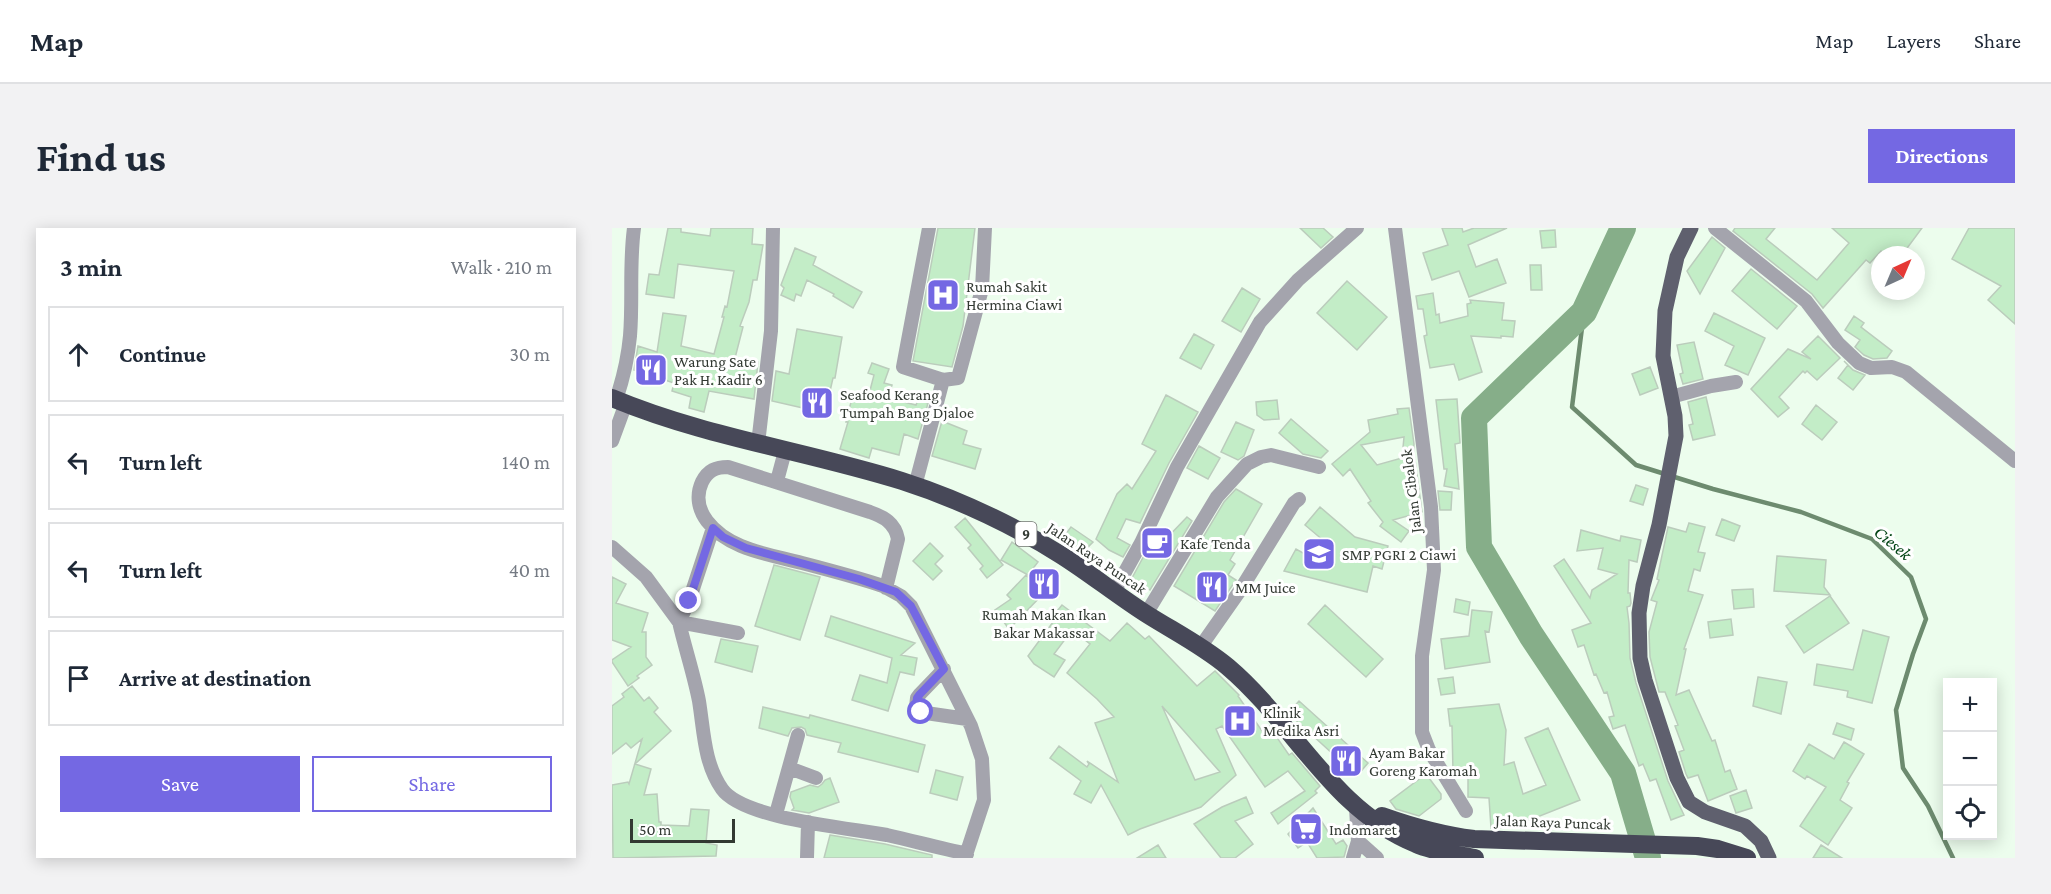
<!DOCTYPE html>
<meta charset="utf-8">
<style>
:root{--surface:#fff;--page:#f2f2f3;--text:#1f2937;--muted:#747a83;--line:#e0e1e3;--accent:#7468e3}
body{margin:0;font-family:"Crimson Pro",serif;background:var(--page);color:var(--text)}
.controls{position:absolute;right:18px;bottom:18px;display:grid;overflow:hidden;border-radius:0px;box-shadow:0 3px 15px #0003}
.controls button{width:54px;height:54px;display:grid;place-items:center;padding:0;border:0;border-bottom:2px solid var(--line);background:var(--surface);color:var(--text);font:30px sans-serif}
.compass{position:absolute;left:1259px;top:18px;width:54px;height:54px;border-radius:50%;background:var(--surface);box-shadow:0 3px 15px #0003;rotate:44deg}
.scale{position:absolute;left:18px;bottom:15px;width:105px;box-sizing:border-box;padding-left:6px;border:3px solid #323932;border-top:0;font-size:16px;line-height:21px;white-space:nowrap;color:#323932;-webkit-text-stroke:4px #fff;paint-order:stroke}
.stop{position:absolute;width:18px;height:18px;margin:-14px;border:4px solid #7468e3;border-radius:50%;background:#fff}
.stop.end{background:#7468e3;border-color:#fff;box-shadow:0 2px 6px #0008}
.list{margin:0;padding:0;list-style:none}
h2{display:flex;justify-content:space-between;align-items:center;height:78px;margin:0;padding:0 24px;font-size:26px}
h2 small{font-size:20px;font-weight:400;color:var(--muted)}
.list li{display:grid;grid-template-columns:39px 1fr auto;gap:18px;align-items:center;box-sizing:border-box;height:96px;margin:0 12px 12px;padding:0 12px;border:2px solid var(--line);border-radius:0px}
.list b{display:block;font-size:22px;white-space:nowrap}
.list em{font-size:20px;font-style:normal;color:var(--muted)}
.actions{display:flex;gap:12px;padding:18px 24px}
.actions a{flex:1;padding:14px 0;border:2px solid var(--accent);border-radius:0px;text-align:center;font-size:21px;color:var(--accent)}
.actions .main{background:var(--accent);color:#fff}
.icon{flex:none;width:33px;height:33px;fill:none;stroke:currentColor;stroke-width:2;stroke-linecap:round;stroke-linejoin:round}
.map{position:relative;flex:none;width:1403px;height:630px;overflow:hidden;border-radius:0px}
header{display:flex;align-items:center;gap:36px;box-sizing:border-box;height:84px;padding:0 30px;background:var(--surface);border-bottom:2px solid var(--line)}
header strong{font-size:28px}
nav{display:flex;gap:33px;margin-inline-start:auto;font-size:21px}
.intro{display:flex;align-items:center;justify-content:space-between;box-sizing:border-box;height:144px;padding:0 36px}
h1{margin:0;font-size:42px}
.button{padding:15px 27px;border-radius:0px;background:var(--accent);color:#fff;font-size:21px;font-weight:700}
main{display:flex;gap:36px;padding:0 36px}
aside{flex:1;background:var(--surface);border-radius:0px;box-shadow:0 3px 15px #0003}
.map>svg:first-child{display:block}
</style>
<header>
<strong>Map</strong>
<nav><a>Map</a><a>Layers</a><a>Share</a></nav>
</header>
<div class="intro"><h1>Find us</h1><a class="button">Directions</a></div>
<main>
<aside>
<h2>3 min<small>Walk · 210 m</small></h2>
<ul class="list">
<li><svg class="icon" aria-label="ahead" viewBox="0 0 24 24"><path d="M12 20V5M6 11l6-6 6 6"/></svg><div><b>Continue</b></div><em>30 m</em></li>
<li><svg class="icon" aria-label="left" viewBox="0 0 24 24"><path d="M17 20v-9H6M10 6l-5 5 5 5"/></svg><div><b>Turn left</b></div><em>140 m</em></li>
<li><svg class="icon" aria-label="left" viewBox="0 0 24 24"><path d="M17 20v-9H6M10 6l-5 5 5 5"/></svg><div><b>Turn left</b></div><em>40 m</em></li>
<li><svg class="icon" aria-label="arrive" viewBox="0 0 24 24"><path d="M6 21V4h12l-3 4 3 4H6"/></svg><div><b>Arrive at destination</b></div></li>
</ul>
<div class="actions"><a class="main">Save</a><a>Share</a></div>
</aside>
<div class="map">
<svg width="1403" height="630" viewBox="0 0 1403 630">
<rect width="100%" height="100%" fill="#ecfded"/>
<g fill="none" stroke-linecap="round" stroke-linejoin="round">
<path stroke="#6d8b6f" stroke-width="4.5" d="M972 84 960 179 1024 237 1101 261 1189 284 1260 311 1299 349 1314 391 1301 426 1284 482 1291 540 1316 578 1341 630"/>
<path stroke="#86ae89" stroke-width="26" d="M1011 0 972 84 862 190 867 319 919 407 1011 545 1036 630"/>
</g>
<path fill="#c3edc7" stroke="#bbccbc" stroke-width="1.5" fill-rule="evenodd" d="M56 0H69V4L98 8 99 0H141L140 16 151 17 145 52H141L137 74 128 98 131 99 123 130 146 134 142 171 97 163 92 184 77 180 79 169 60 163 62 155 22 142 26 118 45 124 51 85 74 88 69 118 102 126 112 89H110L113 78 115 79 122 43 66 36 62 70 34 66 37 46 47 47Z
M326 0H363L351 98 340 139 301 133Z
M688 0H711L721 9 709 20Z
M830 0H850L851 4 862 0H895L856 17 864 39 885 31 894 55 857 69 847 43 820 52 811 25 836 17Z
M1123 0H1163L1154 11 1205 52 1237 15 1220 0H1310L1290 27H1274L1269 23 1258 35 1254 32 1211 80 1200 66 1121 3Z
M1357 0H1403V96L1376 72 1389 58 1340 31Z
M943 2 944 19 930 20 928 3Z
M1100 9 1113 20 1088 66 1075 43Z
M183 20 204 29 201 37 250 64 241 80 221 68 222 66 195 52 189 68 184 66 182 73 169 67 172 60 169 57Z
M918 37H929L930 62H919Z
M1139 41 1185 78 1165 101 1120 63Z
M735 53 775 89 745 122 705 85Z
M630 60 648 71 629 104 610 93Z
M821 65 824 87 827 86 828 95 856 88 855 76 859 75 858 72 892 75 890 92 903 93 901 109 889 108V110L859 108 870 144 847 152 842 136 818 140 812 108 815 107 811 81H806L804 68Z
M1102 85 1153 110 1136 147 1113 137 1122 118 1093 103Z
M1242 88 1252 95 1249 99 1280 123 1275 130 1261 131 1252 127 1243 119 1248 112 1233 102Z
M185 101 230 109 223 150H221L213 185 160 173 164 143 177 146Z
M582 106 602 117 589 141 568 130Z
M1206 108 1228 130 1205 152 1195 143 1193 145 1191 143 1167 169 1177 180 1166 189 1139 161 1176 121 1199 131 1190 124Z
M1082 114 1091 151 1071 156 1068 146 1071 145 1065 117Z
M1232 133 1241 142 1253 147 1241 162 1226 150 1236 137Z
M260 135 277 141 272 155 280 157 276 170 304 177 306 172 316 175 306 211 292 206 287 227 260 220 257 230 228 221 236 194H234L241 166 256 170 262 147 256 145Z
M1038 139 1046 160 1028 167 1020 146Z
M554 167 586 184 557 235 528 295 514 291 505 310 518 317 511 329 497 322 484 311 505 266 515 256 520 261 544 223 530 216Z
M1094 169 1103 207 1081 212 1077 197 1081 196 1076 174Z
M845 171 848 215 843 216 847 261 832 258 835 241H832L824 172Z
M665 172 667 191 652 192 645 187 644 174Z
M1204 177 1225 194 1210 212 1190 196Z
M797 180 802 216 801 233 803 232 810 284 781 292 797 303 789 314 768 298 771 294 756 275 759 273 738 241 731 248 720 236 758 204 756 192 786 186 785 181ZM792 209 790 230 765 237 749 217Z
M679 191 716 223 709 230 691 226 667 205Z
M330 193 355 203 351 216 369 221 363 241 320 228Z
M624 194 642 202 632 228 626 232 609 224Z
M587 218 608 230 596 251 575 240Z
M1024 257 1036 261 1031 277 1018 273Z
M624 261 650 276 618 332 623 336 616 347 624 352 603 383 562 358 612 274Z
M826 263 840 264 839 282H828Z
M708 279 743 309 776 318 770 341 761 338 755 364 672 343 684 321 707 334 712 313 693 297Z
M575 289 580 293 538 362 520 350 541 311 550 315Z
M353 290 391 337 375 350 368 341 371 338 356 320 359 317 343 299Z
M1110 291 1128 298 1122 313 1104 307Z
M1077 295 1093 299 1086 324 1093 325 1088 343 1082 341 1076 363 1091 367 1072 421H1074L1064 467 1077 462 1100 513 1103 512 1113 544 1118 542 1125 561 1096 573 1086 547 1076 550 1074 546 1067 524 1072 522 1063 498 1066 497 1053 464H1047L1038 429 1037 404 1045 374 1039 372 1047 352 1045 351 1056 299 1074 304Z
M459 299 481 314 470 325 450 311Z
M969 302 1008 313 1009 308 1029 312 1025 334 1017 332 1016 365H1018L1019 375 1018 378 1015 379 1017 395 1018 430 1024 455 1056 553 1072 587 1059 592 1044 551 1038 553 1031 536 1027 538 1013 497 1001 501 997 489 1002 488 995 464 992 465 984 446 982 447 972 417 966 419 960 402 979 395 942 338 952 331 978 370 980 362 1005 346 986 341 991 320 965 323Z
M400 314 426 334 416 347 389 332Z
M318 315 331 328 323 336 330 343 321 352 301 333Z
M1165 328 1214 332 1212 359 1218 367 1162 363Z
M162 337 208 349 188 412 143 398Z
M414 347 432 365 397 401 383 382 399 371 395 367Z
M0 349 14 356 4 375 36 385 30 404H34V429L40 437 25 448 27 450 16 458 0 434V432L19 419 0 412Z
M1141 361 1142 379 1122 381 1120 362Z
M1218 368 1237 395 1192 425 1174 398Z
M844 371 858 374 856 387 842 384Z
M450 377 498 413 515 395 533 411 537 408 585 458 603 443 627 467 626 468 650 503 657 498 677 527 680 525 708 558 703 563 705 565 666 596 659 585 693 563 676 543 653 559 610 498 604 501 624 547 589 579 528 601 516 607 489 557 479 575 462 566 469 553 438 530 447 518 475 539 477 536 475 533 506 554 483 495 502 489 485 471 455 445 478 416 460 402 442 426 453 432 442 449 422 436 416 428 444 390 441 388ZM550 478 608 544 583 552Z
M713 377 771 431 754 449 696 396Z
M860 382 880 384 877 404 873 403 878 434 833 441 829 411 857 408Z
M219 388 303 415 289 427 305 430 302 447 288 444 276 483 240 472 248 447 275 455 280 430 213 408Z
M1119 391 1121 407 1098 410 1096 394Z
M1251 402 1277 409 1260 475 1235 469 1236 463 1202 457 1205 436 1241 442Z
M109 411 146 418 140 444 103 434Z
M841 449 843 465 829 467 826 451Z
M1146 449 1175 454 1169 486 1141 478Z
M20 458 32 473 37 469 46 480 42 484 59 503 23 536 39 541 32 567 45 566 47 594H49V597L77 598 79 581 97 582 94 615 105 617 104 628 1 630 0 557 16 554 17 556 30 511 19 520 14 515 0 526V478L12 469 10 466Z
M687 473 756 535 745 548 676 485Z
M887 476 894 502 892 537 902 534 911 566 934 557 913 510 936 500 968 572 905 597V600H879L877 570 856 569V546L843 547 841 544 840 498H838L836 481Z
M151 479 197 490 198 487 213 491 313 517 306 544 226 524 229 515 195 507 193 501 189 499 180 500 176 508 147 500Z
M1225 495 1242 501 1239 512 1221 506Z
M1232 514 1252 526 1235 554 1237 555 1228 572 1240 580 1216 617 1188 598 1214 559 1195 548 1193 551 1181 543 1197 516 1222 531Z
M324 542 351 549 345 572 318 565Z
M814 546 829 566V571L807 588 784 581 778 573Z
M218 550 227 574 197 585 180 582 182 580 178 569 179 564 198 557 206 559 210 556 213 552Z
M1134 562 1140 580 1124 585 1118 568Z
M634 569 641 585 623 593 641 616 623 630H609L582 596 610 579Z
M701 580 724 616 731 612 735 618 732 629 705 630 695 614 686 620 676 606Z
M218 607 273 616 320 627V630H212Z
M546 617 554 630H525Z
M1209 617 1230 630H1201Z"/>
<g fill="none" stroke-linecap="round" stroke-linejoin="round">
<path stroke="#a4a4ad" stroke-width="14" d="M783 0 819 279 822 342 810 428V504L817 522 854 583
M1103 0 1194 73 1226 115 1247 135 1259 140 1280 139 1294 144 1403 233
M331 152 346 150 370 61 373 0
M1059 169 1099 158 1124 154
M4 172C11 151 16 130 18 108 21 72 17 37 22 0
M0 213 14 175
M146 216 159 103 161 0
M165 253 173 223
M303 258 331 152 291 139 317 0
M101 300 77 373 67 394C73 420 82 447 87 473 92 504 92 535 110 561 131 591 238 600 275 607 301 613 328 620 355 626
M0 319 34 349 67 394 126 405
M274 360 286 311C283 295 272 289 258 284L116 239C104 239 96 242 90 254 84 267 86 281 95 293 117 322 157 326 190 335 217 342 244 349 271 358L289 368 299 378 359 498 370 531 372 572 353 630
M503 362 529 315 565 239 648 94 686 52 745 0
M534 386 605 269 635 236 649 229 659 227 707 239
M589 418 629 361 682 275 687 271
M332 441 308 466 305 470 304 479 314 485 355 491
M177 540 204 550
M164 586 186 507
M746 613 765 630
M195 630 196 594
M741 630 746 613 744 580"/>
<path stroke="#5f606e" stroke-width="15" d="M1079 0 1065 29 1053 83 1051 128 1063 188 1064 208 1047 297 1031 358 1027 385 1028 430 1033 452 1065 550 1077 574 1093 584 1133 598 1149 613 1157 630"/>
<path stroke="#474858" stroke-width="18" d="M0 170C93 209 194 223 290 253 346 271 399 296 449 327 479 346 506 368 536 387 563 404 591 418 616 439 682 495 720 582 804 616 822 624 843 626 863 630
M770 588C801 599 829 607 862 611L1085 618 1106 621 1135 630"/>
</g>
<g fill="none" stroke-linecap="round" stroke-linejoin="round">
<path stroke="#7468e3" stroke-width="8" d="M77 373 101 300 111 309 134 320 247 351 284 364 299 378 332 441 308 466 305 470 304 479 309 484"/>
</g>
<defs>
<g id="hospital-square" transform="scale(1.725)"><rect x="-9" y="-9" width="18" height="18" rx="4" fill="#7468e3" stroke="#fff"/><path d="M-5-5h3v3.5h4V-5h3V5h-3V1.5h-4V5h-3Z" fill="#fff"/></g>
<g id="restaurant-square" transform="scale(1.725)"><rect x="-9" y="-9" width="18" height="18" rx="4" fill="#7468e3" stroke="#fff"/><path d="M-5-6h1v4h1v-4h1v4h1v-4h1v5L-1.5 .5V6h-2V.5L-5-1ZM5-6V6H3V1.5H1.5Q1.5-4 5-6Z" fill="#fff"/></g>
<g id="cafe-square" transform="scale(1.725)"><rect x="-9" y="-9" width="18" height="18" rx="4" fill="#7468e3" stroke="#fff"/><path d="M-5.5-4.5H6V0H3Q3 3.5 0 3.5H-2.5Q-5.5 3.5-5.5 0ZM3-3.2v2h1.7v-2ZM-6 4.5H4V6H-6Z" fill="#fff"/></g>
<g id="school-square" transform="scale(1.725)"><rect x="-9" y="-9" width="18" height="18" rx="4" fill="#7468e3" stroke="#fff"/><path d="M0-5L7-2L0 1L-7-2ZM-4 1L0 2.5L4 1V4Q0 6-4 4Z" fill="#fff"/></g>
<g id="supermarket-square" transform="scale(1.725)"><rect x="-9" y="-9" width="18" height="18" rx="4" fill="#7468e3" stroke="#fff"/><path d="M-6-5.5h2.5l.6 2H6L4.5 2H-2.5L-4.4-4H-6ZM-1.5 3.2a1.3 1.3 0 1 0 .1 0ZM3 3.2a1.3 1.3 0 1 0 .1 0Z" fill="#fff"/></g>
</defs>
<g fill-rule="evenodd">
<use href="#hospital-square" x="331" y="67"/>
<use href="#restaurant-square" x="39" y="142"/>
<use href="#restaurant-square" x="205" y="175"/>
<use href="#cafe-square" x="545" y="315"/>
<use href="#school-square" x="707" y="326"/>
<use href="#restaurant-square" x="432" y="356"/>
<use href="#restaurant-square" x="600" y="359"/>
<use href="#hospital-square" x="628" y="493"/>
<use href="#restaurant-square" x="734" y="533"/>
<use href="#supermarket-square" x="694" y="601"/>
</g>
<g text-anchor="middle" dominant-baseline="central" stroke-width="6" stroke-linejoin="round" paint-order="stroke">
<rect fill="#fff" stroke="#707470" stroke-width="1.5" x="403.5" y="294" width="21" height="24" rx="4.5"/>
<g font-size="15" font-weight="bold" fill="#323932">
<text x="414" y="306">9</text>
</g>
<g font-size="16" fill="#323932" stroke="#fff" text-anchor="start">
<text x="354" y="58">Rumah Sakit<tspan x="354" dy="18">Hermina Ciawi</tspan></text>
<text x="62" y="133">Warung Sate<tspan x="62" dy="18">Pak H. Kadir 6</tspan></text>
<text x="228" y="166">Seafood Kerang<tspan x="228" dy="18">Tumpah Bang Djaloe</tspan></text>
<text x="568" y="315">Kafe Tenda</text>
<text x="730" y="326">SMP PGRI 2 Ciawi</text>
<text x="623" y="359">MM Juice</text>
<text x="432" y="386" text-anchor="middle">Rumah Makan Ikan<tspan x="432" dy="18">Bakar Makassar</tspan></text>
<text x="651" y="484">Klinik<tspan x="651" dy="18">Medika Asri</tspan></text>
<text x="757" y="524">Ayam Bakar<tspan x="757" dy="18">Goreng Karomah</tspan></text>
<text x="717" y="601">Indomaret</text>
</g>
<g font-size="16" fill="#323932" stroke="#fff">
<text transform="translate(799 263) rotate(-97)">Jalan Cibalok</text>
<text transform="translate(485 330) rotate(34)">Jalan Raya Puncak</text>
<text transform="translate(941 594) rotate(2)">Jalan Raya Puncak</text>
</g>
<g font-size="18" font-style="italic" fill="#024415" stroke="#fff">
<text transform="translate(1281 315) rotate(40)">Ciesek</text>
</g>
</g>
</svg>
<div class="controls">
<button>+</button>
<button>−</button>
<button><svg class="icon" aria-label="locate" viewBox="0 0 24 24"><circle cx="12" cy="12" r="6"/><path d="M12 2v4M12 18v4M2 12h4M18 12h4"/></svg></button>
</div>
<svg class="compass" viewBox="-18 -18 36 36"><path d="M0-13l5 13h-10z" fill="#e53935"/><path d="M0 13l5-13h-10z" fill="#747a83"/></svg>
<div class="scale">50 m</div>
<div class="stop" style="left:309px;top:484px"></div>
<div class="stop end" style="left:77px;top:373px"></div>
</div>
</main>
